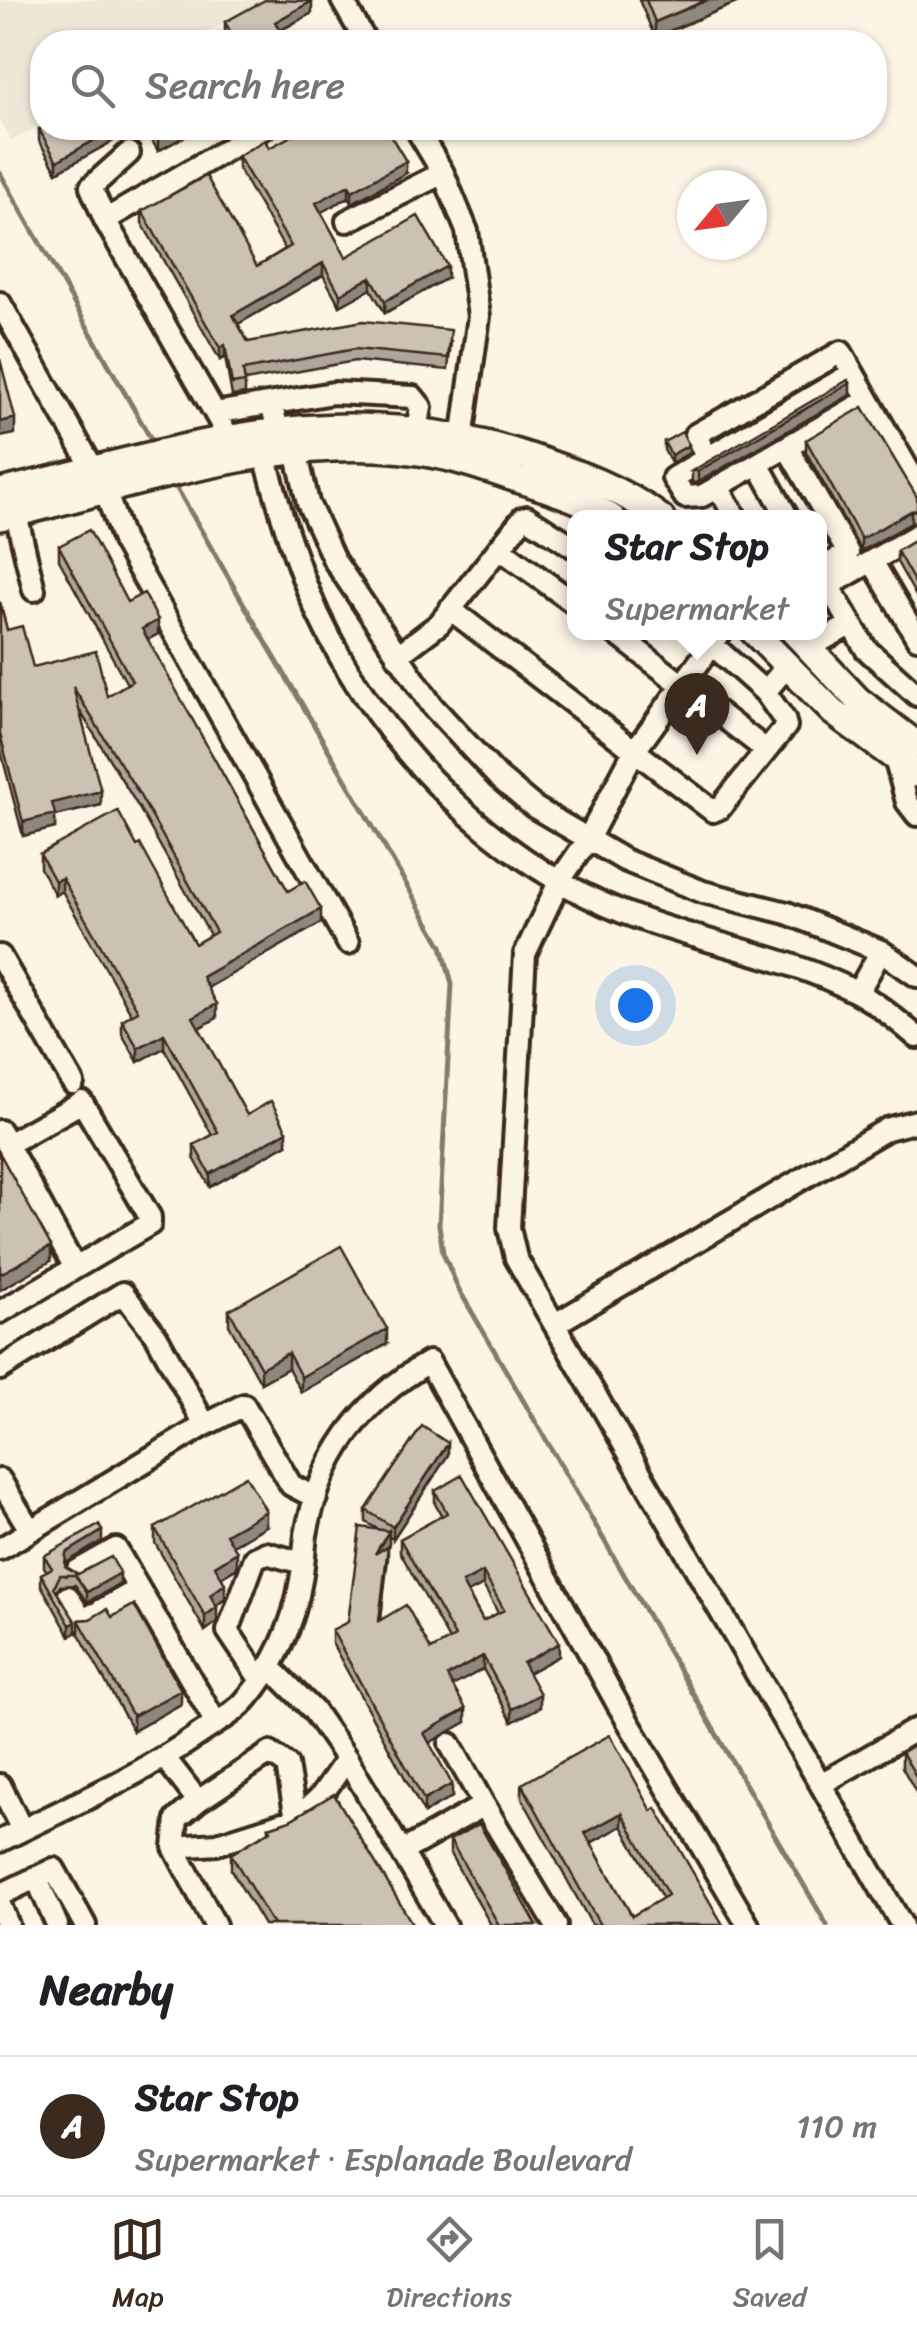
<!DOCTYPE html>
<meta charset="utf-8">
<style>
:root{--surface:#fff;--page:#f2f2f2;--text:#202124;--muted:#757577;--line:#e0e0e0;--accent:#3b2a1e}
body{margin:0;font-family:Sriracha,sans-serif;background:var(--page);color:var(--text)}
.compass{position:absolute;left:677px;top:170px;width:90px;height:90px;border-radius:50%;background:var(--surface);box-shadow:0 2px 8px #0004;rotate:241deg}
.you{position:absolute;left:635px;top:1005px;width:35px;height:35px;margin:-25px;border:8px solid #fff;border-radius:50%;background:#1a73e8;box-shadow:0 0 0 15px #1a73e833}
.badge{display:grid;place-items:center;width:65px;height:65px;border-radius:50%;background:var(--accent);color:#fff;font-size:32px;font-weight:700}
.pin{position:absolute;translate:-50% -82px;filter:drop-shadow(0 2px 5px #0008)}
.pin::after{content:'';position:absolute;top:52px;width:35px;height:30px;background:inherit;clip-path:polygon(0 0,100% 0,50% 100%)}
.popup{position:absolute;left:567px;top:510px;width:260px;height:130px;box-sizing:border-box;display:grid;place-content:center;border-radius:20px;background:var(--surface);filter:drop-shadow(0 2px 8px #0005);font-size:32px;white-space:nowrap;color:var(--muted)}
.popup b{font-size:38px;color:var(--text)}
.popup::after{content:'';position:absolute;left:50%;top:100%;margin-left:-20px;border:20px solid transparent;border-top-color:var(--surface)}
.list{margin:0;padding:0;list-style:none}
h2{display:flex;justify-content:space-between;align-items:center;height:130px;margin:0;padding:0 40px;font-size:42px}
h2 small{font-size:32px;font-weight:400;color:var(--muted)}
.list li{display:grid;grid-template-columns:65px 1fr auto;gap:30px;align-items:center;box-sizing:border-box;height:140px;padding:0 40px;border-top:2px solid var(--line)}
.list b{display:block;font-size:38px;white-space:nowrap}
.list p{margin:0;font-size:32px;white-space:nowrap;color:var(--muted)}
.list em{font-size:32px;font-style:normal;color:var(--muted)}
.icon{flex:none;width:55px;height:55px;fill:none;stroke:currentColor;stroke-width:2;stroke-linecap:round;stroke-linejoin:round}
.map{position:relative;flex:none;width:917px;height:1925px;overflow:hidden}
.search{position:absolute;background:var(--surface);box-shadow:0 2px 8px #0004;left:30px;right:30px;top:30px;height:110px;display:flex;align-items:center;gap:25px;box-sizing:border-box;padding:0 35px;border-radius:40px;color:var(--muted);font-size:38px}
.sheet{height:270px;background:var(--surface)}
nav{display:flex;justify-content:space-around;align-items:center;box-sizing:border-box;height:140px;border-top:2px solid var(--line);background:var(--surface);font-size:28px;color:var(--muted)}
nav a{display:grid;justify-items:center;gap:5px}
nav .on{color:var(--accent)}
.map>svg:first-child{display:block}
</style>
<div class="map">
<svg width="917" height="1925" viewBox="0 0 917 1925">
<rect width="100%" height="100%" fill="#fcf5e5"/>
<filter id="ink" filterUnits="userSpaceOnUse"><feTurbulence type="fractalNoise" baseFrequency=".01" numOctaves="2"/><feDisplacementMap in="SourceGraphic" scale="20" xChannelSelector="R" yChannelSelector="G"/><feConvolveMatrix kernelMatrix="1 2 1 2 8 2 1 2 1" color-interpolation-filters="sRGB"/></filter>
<g filter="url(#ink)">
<path fill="#eee6d6" d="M0 0H266L189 42H42V124L12 141 0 120Z"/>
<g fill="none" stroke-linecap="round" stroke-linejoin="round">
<path stroke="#85796b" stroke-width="5" d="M0 173 156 448
M172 480 442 946 452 984 439 1225 443 1253 458 1288 827 1925"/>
<g stroke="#3b2a1e" stroke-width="28">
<path id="minor" d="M342 0 366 42
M416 128 443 173 467 231 479 316 460 454
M129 153 91 187 105 220 228 436
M105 220 264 128
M347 221 443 173
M0 303 105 490 123 541 348 943
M853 373 673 478 685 497 702 496 868 400
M271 404 278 429 296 451 308 503 334 560 433 707 498 777 534 807 624 860 703 892 787 913 881 951 917 976
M215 413 333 393 413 397 421 407 417 430
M270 444 265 456C280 510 295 563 318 614 381 748 500 869 641 919 712 945 789 957 856 992 877 1003 898 1021 917 1037
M787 447 848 553 820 569
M707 456 695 435 841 352 917 485
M758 464 788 518
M718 487 736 518
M16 514 34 590
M499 548 574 603
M872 561 917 638
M820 572 866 649 917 695
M828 586 917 535
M450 609 713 811 720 808 786 726 784 719 765 692
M614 632 766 750
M698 632 765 692 788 665
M721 632 633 753 587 841 560 880 525 954 509 1228 516 1258 902 1925
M808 648 850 625
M397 656 439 624 523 518 527 517 574 547
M895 758 907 802 917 815
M0 956 73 1083
M858 992 881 951
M0 1131 75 1268 0 1312
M8 1144 82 1102 150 1217V1224L75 1268
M555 1324 887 1129 917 1121
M0 1369 123 1293 157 1337 205 1425
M0 1480 30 1530
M0 1549 205 1425 244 1405 291 1485 316 1498
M77 1571 116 1549 216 1723
M68 1597 83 1621 94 1614
M100 1611 139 1589
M269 1666 313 1710 347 1759 445 1925
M260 1679 228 1631 255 1558 266 1553 303 1563
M450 1744 484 1805
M165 1758 198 1801
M821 1784 917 1729
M0 1785 22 1830
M0 1841C68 1807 138 1777 201 1733 214 1724 232 1715 244 1702 274 1669 294 1624 301 1580 304 1565 304 1550 306 1535 320 1457 361 1401 429 1362L617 1703 748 1925
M174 1847 217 1844 296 1819 321 1796 347 1759
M403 1851 484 1805 556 1925
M36 1877 57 1925
M0 1895 54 1869 85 1925
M0 1905 8 1925
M215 1925 174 1847 177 1819 198 1801 270 1753 287 1765 296 1819"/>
</g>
<g stroke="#3b2a1e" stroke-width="32">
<path id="major" d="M0 492C193 448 331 391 530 457 575 472 622 489 661 518
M0 517C139 485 297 425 441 456 466 461 490 470 514 478 548 489 582 499 612 518
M754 632 833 712 917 774
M794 632 858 700 917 745"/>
</g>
<use href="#minor" stroke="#fcf5e5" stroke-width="20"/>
<use href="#major" stroke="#fcf5e5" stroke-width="25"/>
</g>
<path fill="#afa79a" stroke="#3b2a1e" stroke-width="2.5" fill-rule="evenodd" d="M639 0H743L655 37Z
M312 13 280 31 287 42H230L225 34V22Z
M43 128H137L57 172 39 141V129Z
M145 128H200L158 151Z
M269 148 406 173 352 203 349 197 321 212 346 257 447 278 385 313 371 289 340 306 323 275 238 324 248 342H451L448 370 355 361 245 381V394L232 396 225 357 220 360 142 223V211L257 266 285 249 238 168V156Z
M850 395 698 482 692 483V471Z
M806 440 917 497V522L911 523 861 551 806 452Z
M664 442 689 453 671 463 664 450Z
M917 539V598L897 562V551Z
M59 546 127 602 158 634 147 639 288 891 321 923 208 987 217 1018 199 1028 247 1115 287 1144 210 1187 194 1158V1145L212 1135 164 1048 138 1062 122 1034V1020L132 1015 62 891 55 895 40 868V854L195 944 210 935 139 808 80 711 101 805 55 816V828L23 836 0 748V602L7 630 33 667 107 696 127 684 59 560Z
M229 1310 387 1344 301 1392 288 1368 261 1383 229 1325Z
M448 1455 393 1539 389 1537 381 1620 431 1650 449 1640 400 1552V1539L442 1516 435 1504V1491L559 1656 528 1673 540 1707 512 1722 483 1669 452 1686 466 1722 429 1742 452 1797 424 1813 332 1643V1630L348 1622 379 1530 366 1522V1510ZM483 1585 498 1613 483 1621 468 1593Z
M266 1526 233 1546 237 1568 222 1577 225 1599 216 1606 217 1622 205 1631 155 1543V1528Z
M102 1541 66 1563 65 1567 78 1574 120 1584 87 1602 75 1585 60 1586 57 1592 76 1633 70 1636 41 1585V1574L47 1571 44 1567V1556Z
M112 1617 181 1704 133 1731 79 1634V1620Z
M917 1743V1794L902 1767V1752Z
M522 1784 652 1811 723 1925H592L522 1798ZM622 1826 663 1899 632 1916 591 1843Z
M269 1827 413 1925H264L231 1870V1854L269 1831Z
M450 1840 537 1925H491L450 1854Z"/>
<path fill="#8f887d" stroke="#3b2a1e" stroke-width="2.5" d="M707 0H743L655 37V22Z
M312 1V13L275 33V22Z
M116 128H137L57 172V161Z
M179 128H200L158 151V139Z
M406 161V173L352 203V191Z
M349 185V197L316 215V203Z
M323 263V275L233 327V315Z
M447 266V278L385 313V301Z
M371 277V289L340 306V294Z
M225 345V357L220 360V348Z
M850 383V395L698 482V471Z
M15 418V434L0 437V422Z
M689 445V453L671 463V455Z
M911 511V523L861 551V539Z
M158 620V634L142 643V629Z
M101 791V805L55 816V828L23 836V822L52 803Z
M62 878V891L55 895V881Z
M321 909V923L202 991V977Z
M217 1004V1018L193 1031V1017Z
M164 1034V1048L138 1062V1048Z
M287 1131V1144L210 1187V1174Z
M51 1246V1261L0 1290V1274Z
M387 1329V1344L301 1392V1377Z
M288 1353V1368L261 1383V1368Z
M448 1443V1455L393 1539V1527Z
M266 1511V1526L226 1549V1534Z
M102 1531V1541L66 1563 65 1577 66 1553Z
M389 1531V1544L375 1566V1554Z
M388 1546V1559L379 1633V1621Z
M237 1552V1568L215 1581V1566Z
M483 1572V1585L462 1596V1583Z
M120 1573V1584L87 1602V1592Z
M225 1584V1599L210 1610V1595Z
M217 1607V1622L205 1631V1616Z
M76 1622V1633L70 1636V1625Z
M559 1643V1656L523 1676V1663Z
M483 1656V1669L447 1689V1676Z
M181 1690V1704L133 1731V1716Z
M540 1694V1707L512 1722V1709Z
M466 1709V1722L424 1746V1733Z
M452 1784V1797L424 1813V1800Z
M622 1813V1826L585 1846V1833Z"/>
<path fill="#ccc2b3" stroke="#3b2a1e" stroke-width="2.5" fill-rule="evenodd" d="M265 0 312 1 275 22 287 42H236L225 22Z
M646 0H707L655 22Z
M43 128H116L57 161 39 129Z
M151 128H179L158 139Z
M306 128H386L406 161 352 191 349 185 316 203 346 257 418 216 447 266 385 301 371 277 340 294 323 263 233 315 248 342 363 321 451 330 448 358 355 349 243 370 245 382 232 384 225 345 220 348 142 211 206 176 257 266 291 246 238 156 265 140 269 148Z
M0 359 15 418 0 422Z
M848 380 850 383 698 471H692Z
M863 407 917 497V510L911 511 861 539 806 440Z
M682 432 689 445 671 455 664 442Z
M89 530 127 602 144 593 158 620 142 629 288 891 305 881 321 909 202 977 217 1004 193 1017 247 1115 271 1101 287 1131 210 1174 194 1145 218 1132 164 1034 138 1048 122 1020 138 1011 62 878 55 881 40 854 118 811 137 846 140 844 195 944 216 932 139 794 73 687 101 791 52 803 55 814 23 822 0 734V602L7 630 22 626 33 667 96 651 107 696 132 681 59 546Z
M917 539V587L897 551Z
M0 1154 51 1246 0 1274Z
M341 1246 387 1329 301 1377 288 1353 261 1368 229 1310Z
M422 1426 448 1443 393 1527 366 1510Z
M462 1475 559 1643 523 1663 540 1694 512 1709 483 1656 447 1676 466 1709 424 1733 452 1784 424 1800 332 1630 348 1622 360 1527 389 1531 375 1554 388 1546 379 1621 406 1605 431 1650 455 1637 400 1539 447 1513 435 1491ZM483 1572 504 1610 483 1621 462 1583Z
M246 1476 266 1511 226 1534 237 1552 215 1566 225 1584 210 1595 217 1607 205 1616 155 1528Z
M99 1525 102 1531 66 1553 65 1566 78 1574 111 1557 120 1573 87 1592 75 1575H60L54 1588 76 1622 70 1625 41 1574 52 1568 44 1556Z
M134 1605 181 1690 133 1716 79 1620 90 1619 107 1609 112 1617Z
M610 1735 652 1811 656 1808 723 1925H600L522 1784ZM622 1813 668 1895 632 1916 585 1833Z
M917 1743V1778L902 1752Z
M334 1794 413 1925H273L231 1854 271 1830 269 1827 290 1820Z
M479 1824 537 1925H499L450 1840Z"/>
</g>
</svg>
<svg class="compass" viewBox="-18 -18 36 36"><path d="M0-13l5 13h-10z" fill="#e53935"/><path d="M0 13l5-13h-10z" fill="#757577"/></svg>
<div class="you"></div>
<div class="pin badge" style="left:697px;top:755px">A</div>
<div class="popup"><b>Star Stop</b>Supermarket</div>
<div class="search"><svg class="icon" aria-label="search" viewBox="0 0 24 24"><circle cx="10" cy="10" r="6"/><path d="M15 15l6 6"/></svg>Search here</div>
</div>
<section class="sheet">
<h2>Nearby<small></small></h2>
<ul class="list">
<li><span class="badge">A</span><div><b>Star Stop</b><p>Supermarket · Esplanade Boulevard</p></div><em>110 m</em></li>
</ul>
</section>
<nav>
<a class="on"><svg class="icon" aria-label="map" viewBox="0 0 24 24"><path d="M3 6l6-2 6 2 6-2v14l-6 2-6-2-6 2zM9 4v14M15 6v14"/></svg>Map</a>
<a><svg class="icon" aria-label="directions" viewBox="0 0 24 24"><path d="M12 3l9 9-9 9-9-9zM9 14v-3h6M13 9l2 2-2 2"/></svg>Directions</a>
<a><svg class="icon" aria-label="saved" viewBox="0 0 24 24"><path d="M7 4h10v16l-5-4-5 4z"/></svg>Saved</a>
</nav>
